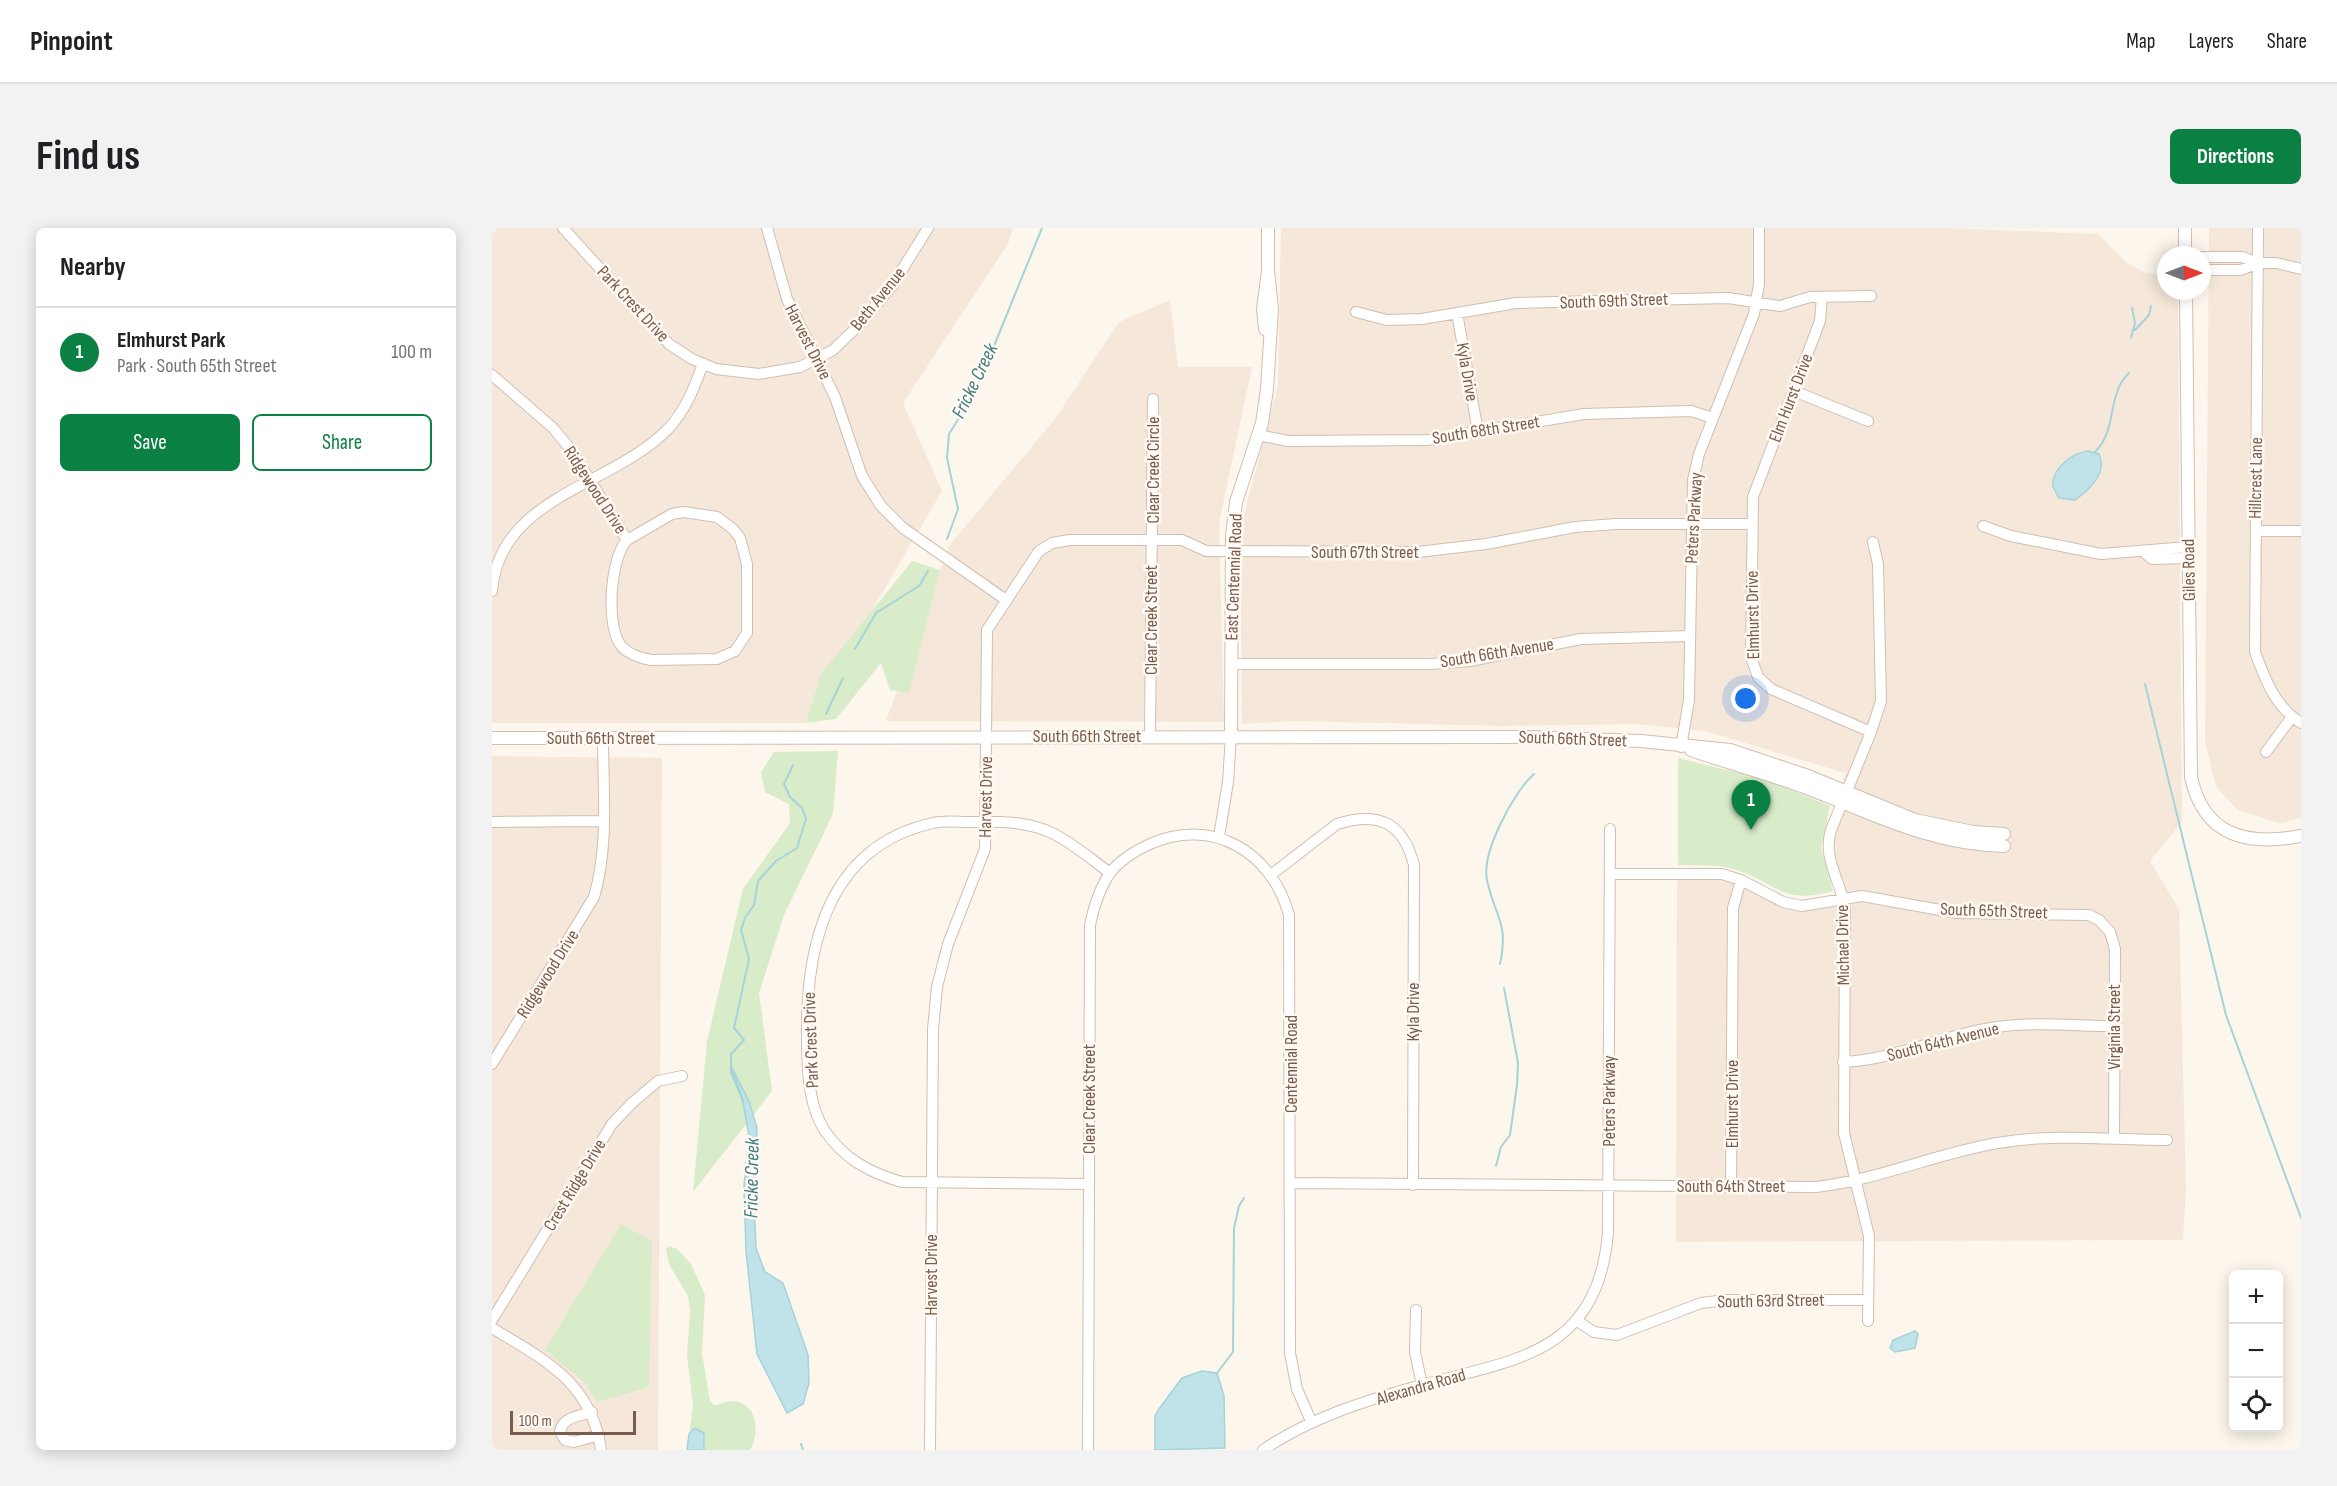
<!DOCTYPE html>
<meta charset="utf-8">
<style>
:root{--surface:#fff;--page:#f2f2f2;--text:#202124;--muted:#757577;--line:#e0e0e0;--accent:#0b8043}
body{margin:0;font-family:"Sofia Sans Condensed",sans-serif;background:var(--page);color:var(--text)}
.controls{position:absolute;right:18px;bottom:18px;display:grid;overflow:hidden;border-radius:9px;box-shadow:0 3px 15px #0003}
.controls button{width:54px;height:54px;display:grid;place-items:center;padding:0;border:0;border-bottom:2px solid var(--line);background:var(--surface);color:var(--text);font:30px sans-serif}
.compass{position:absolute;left:1665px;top:18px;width:54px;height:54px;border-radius:50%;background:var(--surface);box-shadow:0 3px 15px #0003;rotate:90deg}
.scale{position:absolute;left:18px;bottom:15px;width:126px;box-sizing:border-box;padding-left:6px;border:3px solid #7a5c4d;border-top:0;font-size:16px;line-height:21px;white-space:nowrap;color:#7a5c4d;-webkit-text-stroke:4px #fffaf3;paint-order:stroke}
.you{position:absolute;left:1254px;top:471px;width:21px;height:21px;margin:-15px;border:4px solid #fff;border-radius:50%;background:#1a73e8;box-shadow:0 0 0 9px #1a73e833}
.badge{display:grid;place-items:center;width:39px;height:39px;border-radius:50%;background:var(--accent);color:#fff;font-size:20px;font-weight:700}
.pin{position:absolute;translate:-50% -50px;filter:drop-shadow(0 2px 3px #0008)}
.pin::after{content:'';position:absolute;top:32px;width:21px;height:18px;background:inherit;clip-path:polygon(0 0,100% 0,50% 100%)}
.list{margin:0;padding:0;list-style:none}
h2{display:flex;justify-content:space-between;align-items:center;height:78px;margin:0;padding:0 24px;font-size:26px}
h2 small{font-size:20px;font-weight:400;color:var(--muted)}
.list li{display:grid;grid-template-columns:39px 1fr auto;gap:18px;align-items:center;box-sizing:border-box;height:90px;padding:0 24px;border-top:2px solid var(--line)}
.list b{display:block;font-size:22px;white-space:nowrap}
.list p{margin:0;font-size:20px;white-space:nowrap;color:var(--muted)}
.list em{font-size:20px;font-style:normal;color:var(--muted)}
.actions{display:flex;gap:12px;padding:18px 24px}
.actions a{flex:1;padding:14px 0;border:2px solid var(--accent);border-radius:9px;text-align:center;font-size:21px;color:var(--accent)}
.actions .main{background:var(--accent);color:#fff}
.icon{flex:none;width:33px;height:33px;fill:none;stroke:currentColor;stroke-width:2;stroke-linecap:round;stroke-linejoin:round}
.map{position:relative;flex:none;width:1809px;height:1222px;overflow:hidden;border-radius:9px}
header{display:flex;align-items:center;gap:36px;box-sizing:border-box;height:84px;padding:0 30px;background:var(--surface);border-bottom:2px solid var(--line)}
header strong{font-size:28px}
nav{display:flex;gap:33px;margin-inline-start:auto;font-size:21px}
.intro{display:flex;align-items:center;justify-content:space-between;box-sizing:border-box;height:144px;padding:0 36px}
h1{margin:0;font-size:42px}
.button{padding:15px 27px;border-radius:9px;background:var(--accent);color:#fff;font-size:21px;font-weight:700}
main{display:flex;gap:36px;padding:0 36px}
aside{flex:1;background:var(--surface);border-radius:9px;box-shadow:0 3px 15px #0003}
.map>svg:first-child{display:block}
</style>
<header>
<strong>Pinpoint</strong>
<nav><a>Map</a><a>Layers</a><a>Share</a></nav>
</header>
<div class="intro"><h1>Find us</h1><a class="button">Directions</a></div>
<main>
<aside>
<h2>Nearby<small></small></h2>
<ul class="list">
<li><span class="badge">1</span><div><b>Elmhurst Park</b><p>Park · South 65th Street</p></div><em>100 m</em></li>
</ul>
<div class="actions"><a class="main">Save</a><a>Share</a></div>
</aside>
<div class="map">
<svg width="1809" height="1222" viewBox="0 0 1809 1222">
<rect width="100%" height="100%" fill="#fdf6ec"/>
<path fill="#f5e8da" d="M0 0H521L516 16 411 175 450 263 314 495H0Z
M789 0H1454L1606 6 1635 35 1654 45 1674 48V63H1686L1690 594 1658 633 1687 681 1694 962 1691 1012 1184 1014 1185 650 1240 652 1290 679H1345L1341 611 1353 545 1213 503 1144 496 1009 498 803 493 750 496 748 302 786 157Z
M1717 0H1809V590L1787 595 1746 582 1724 559 1713 513Z
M678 72 686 139H760L727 295 732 494 394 493 457 318 563 191 627 94Z
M0 528 170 530 166 1222H0Z"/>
<path fill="#d8ecc9" d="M420 333 448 342 417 465 398 462 389 435 344 491 314 495 329 446Z
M346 523 341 586 292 687 267 765 280 863 201 964 215 813 251 661 298 595 297 576 273 564 269 544 282 524Z
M1186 530 1275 552 1338 578 1329 620 1341 663C1288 678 1286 654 1241 641 1224 636 1204 638 1186 637Z
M129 996 160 1013 157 1159 105 1174 92 1154 53 1122Z
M177 1018 185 1021 199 1036 213 1067 210 1125 218 1173 222 1177C228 1177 234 1173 240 1173 266 1174 268 1205 258 1222H212L213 1211 200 1202 197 1206 201 1178 195 1127 198 1083 196 1068 177 1036 174 1021Z"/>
<path fill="#bfe3e8" stroke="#a5d3da" stroke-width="1.5" d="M1596 223 1607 226C1616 245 1597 262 1583 272L1567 270 1561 259C1559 241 1580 225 1596 223Z
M239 838 257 873 265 900 262 973 264 1020 273 1044 291 1055 316 1127 317 1155 311 1176 295 1185 265 1126 254 1023 252 958 257 908 250 869Z
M1423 1103 1426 1106 1423 1120 1403 1124 1398 1120 1401 1112Z
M710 1143 725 1145 732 1168 733 1220 663 1222V1188L667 1181 690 1150Z
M203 1200 212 1205V1222H195L197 1206Z"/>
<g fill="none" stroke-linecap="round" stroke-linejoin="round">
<path stroke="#a5d3da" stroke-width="2" d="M1643 102 1657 87 1659 78
M1639 110 1643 95 1640 80
M1603 224C1626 202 1614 167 1637 145
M455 311 466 281 455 230 457 206 477 174 491 145 550 0
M363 421 384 385 427 358 436 343
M1653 456 1734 787 1809 990
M334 486 351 450
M1008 736C1017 693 1003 690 995 652 989 625 1022 563 1042 546
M251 873 239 844V826L252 812 242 800 257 731 249 702 253 690 262 677 266 653 284 633 305 620 314 591 310 580 298 569 292 556 301 537
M1004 938 1009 919 1018 907 1025 857 1026 835 1012 760
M725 1145 741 1124 742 1000 747 978 752 970
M309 1216 311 1222"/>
<g stroke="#d1beb0" stroke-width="12">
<path id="minor" d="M71 0 177 116 200 131 224 141 267 146 308 139 341 122 364 100 400 58 436 0
M275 0 295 71 343 169 370 248 389 278 411 300 514 372
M1766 0 1763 424C1773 451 1783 479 1809 495
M1710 29H1750L1766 35H1784L1809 41
M1710 42H1749L1766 35
M1330 69 1328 93 1261 269 1259 429 1266 449 1279 461 1379 504
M864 84 895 92 930 91 1024 75 1236 70 1288 78 1318 69 1379 68
M965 85 986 204
M0 147 61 200 80 223 135 312C118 330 113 400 130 419 138 427 148 430 159 432L225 431 243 423 255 405V336L248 310 241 301 225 289 192 284 180 286 135 312
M1302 163 1376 193
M766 207 796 213 936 212 1092 186 1199 183 1221 190
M1491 298 1519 308 1609 326 1696 319
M1764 303H1809
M1653 325 1660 331 1697 330
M0 363C7 268 121 258 176 201 194 182 202 160 211 136
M739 436H939L978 433 1089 411 1198 408
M658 508 661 171
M1189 519 1197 472 1201 252 1207 226 1262 86 1267 56V0
M1774 524 1800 489
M0 594 111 593
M727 609 736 554 739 508
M780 646 845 596C886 583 911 594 922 637L921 957
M1118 646H1230L1249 652 1291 674 1310 678 1370 668 1465 685 1597 687 1607 692 1618 704 1623 721 1622 911
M1351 834C1402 832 1449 808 1499 800 1539 793 1582 798 1622 798
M0 836 102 669C117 618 111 562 111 510
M798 955 1324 959C1386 952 1445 925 1506 915 1561 905 1619 912 1675 912
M597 956 410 954C378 945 352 931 333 903 313 873 315 825 315 791 317 703 344 616 441 595 452 592 466 594 477 594 505 593 537 593 562 606 582 616 600 632 618 645
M1239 957 1241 680 1249 652
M924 1082 923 1124 930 1157
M0 1092 120 896 140 875 166 853 190 848
M1084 1092 1102 1104 1125 1107 1209 1075 1234 1072H1376
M1376 1093 1377 1008 1352 905 1353 681C1349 653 1330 630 1339 602L1379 504 1389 473 1386 336 1381 314
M0 1100C53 1132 100 1155 109 1222
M100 1184C87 1188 71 1189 68 1203L73 1212 82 1214 107 1207
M438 1222 441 801 445 759 456 716 493 621 495 402 547 323 560 315 578 312H690L714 323 926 324 994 316 1083 299 1124 296H1260
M596 1222 598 697C602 678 607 661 618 645 627 633 644 622 658 616 720 588 780 624 797 687L798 1125 805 1161 819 1193
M771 1222C818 1190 872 1173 926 1158 1024 1131 1105 1127 1116 1005L1118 601"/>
</g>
<g stroke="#d1beb0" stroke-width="14">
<path id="tertiary" d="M1693 27V0
M1694 63 1699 549C1712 609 1756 618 1809 608
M773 101 771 81 776 43V0
M739 508 740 308 744 274 770 195 775 161 780 81 776 43
M0 510 1039 509 1149 513 1238 522 1316 548 1423 592 1481 604 1512 606
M1199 522C1236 535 1275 545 1312 559 1380 585 1437 616 1512 618"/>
</g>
<use href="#minor" stroke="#fff" stroke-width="10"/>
<use href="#tertiary" stroke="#fff" stroke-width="12"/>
</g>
<g text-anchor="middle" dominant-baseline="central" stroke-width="5" stroke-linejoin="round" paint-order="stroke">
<g font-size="18" fill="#7a5c4d" stroke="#fffaf3">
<text transform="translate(386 71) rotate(-51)">Beth Avenue</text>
<text transform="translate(1122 73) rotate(-2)">South 69th Street</text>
<text transform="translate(141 76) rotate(47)">Park Crest Drive</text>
<text transform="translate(316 114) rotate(63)">Harvest Drive</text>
<text transform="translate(975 144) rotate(80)">Kyla Drive</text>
<text transform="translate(1299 170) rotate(-69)">Elm Hurst Drive</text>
<text transform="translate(994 202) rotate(-9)">South 68th Street</text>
<text transform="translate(661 242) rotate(-90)">Clear Creek Circle</text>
<text transform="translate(1764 250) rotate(-89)">Hillcrest Lane</text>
<text transform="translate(103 262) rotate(57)">Ridgewood Drive</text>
<text transform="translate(1202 290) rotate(-87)">Peters Parkway</text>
<text x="873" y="324">South 67th Street</text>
<text transform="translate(1697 342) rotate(-91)">Giles Road</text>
<text transform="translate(742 349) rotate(-88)">East Centennial Road</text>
<text transform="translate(1261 387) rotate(-91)">Elmhurst Drive</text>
<text transform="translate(659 392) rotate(-90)">Clear Creek Street</text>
<text transform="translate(1005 425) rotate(-9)">South 66th Avenue</text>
<text x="595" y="508">South 66th Street</text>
<text x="109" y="510">South 66th Street</text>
<text transform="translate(1081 511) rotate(2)">South 66th Street</text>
<text transform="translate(494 569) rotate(-89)">Harvest Drive</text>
<text transform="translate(1502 683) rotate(2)">South 65th Street</text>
<text transform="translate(1351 717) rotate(-91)">Michael Drive</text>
<text transform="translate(56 746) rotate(-58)">Ridgewood Drive</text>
<text transform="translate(921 784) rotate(-90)">Kyla Drive</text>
<text transform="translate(1622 799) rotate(-90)">Virginia Street</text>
<text transform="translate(319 812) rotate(-92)">Park Crest Drive</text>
<text transform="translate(1451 814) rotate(-14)">South 64th Avenue</text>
<text transform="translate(799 836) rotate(-90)">Centennial Road</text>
<text transform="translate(597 871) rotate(-90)">Clear Creek Street</text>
<text transform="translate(1117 873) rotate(-90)">Peters Parkway</text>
<text transform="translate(1240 876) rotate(-90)">Elmhurst Drive</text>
<text transform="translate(83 957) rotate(-59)">Crest Ridge Drive</text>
<text x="1239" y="958">South 64th Street</text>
<text transform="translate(439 1047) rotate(-90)">Harvest Drive</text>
<text transform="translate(1279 1073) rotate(-1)">South 63rd Street</text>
<text transform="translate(929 1159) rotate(-16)">Alexandra Road</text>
</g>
<g font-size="20" font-style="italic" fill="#437c86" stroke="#fffaf3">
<text transform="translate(483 153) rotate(-64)">Fricke Creek</text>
<text transform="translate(260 950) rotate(-89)">Fricke Creek</text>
</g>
</g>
</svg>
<div class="controls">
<button>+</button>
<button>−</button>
<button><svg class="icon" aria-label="locate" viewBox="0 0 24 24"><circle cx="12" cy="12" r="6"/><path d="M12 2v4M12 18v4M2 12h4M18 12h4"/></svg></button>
</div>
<svg class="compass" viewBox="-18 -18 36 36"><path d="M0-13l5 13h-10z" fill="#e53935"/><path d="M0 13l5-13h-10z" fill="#757577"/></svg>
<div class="scale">100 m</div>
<div class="you"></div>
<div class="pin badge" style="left:1259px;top:602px">1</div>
</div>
</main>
